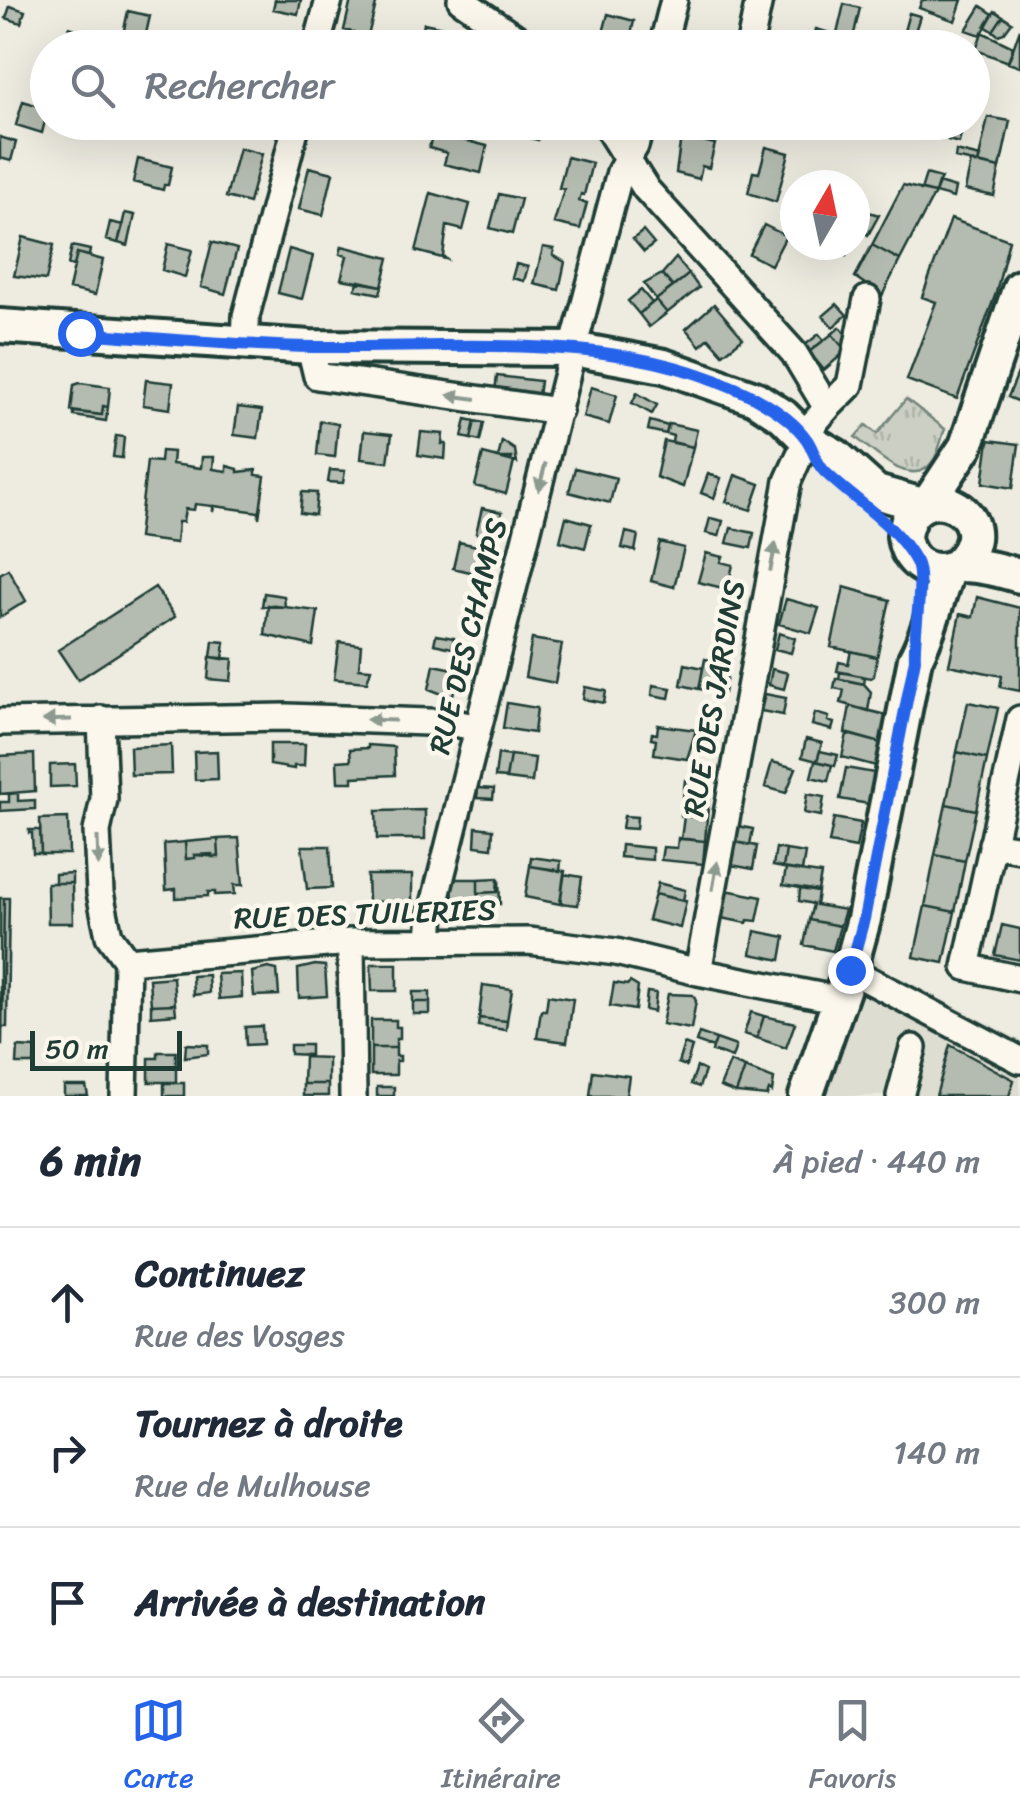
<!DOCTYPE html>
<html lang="fr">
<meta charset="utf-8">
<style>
:root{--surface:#fff;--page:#f2f2f3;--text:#1f2937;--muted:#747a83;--line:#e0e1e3;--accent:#2563eb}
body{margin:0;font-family:Sriracha,sans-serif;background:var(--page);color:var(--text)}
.compass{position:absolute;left:780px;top:170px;width:90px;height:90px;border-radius:50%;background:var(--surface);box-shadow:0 10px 40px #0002;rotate:9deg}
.scale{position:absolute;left:30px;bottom:25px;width:152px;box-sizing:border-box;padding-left:10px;border:5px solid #1f3d34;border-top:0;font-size:28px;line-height:35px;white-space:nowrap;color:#1f3d34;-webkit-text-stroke:8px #fbf7ec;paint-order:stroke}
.stop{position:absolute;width:30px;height:30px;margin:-22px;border:8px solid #2563eb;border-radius:50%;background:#fff}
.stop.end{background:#2563eb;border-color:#fff;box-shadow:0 2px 10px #0008}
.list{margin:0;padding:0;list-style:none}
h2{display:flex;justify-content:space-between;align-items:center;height:130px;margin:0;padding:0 40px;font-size:42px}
h2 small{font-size:32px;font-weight:400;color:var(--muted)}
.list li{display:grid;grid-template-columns:65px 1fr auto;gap:30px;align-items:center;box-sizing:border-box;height:150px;padding:0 40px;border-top:2px solid var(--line)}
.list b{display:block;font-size:38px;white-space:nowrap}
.list p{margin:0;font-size:32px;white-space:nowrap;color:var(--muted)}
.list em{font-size:32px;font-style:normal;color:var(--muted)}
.icon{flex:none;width:55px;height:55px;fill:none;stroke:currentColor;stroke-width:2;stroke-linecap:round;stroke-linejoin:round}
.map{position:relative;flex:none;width:1020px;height:1096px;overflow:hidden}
.search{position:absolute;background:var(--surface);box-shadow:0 10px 40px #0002;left:30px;right:30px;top:30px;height:110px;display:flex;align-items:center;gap:25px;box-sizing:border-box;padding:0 35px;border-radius:55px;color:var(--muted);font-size:38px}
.sheet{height:580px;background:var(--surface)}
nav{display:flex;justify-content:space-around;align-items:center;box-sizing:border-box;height:140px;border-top:2px solid var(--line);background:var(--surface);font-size:28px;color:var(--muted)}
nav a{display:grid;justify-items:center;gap:5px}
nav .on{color:var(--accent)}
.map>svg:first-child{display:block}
</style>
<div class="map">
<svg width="1020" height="1096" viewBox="0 0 1020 1096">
<defs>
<pattern id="grass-tufts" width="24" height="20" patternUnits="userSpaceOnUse" patternTransform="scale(2.5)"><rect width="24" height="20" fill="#cbcfc4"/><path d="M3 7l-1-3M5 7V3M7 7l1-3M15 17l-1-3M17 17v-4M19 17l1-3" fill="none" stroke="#aeb3a9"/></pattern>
</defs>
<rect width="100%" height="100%" fill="#eeece1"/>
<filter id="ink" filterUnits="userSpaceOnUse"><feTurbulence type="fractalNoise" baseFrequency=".01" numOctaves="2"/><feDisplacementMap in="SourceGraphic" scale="20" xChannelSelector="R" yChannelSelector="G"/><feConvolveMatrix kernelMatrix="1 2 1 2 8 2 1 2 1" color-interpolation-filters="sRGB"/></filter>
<g filter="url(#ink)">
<path fill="#ddddd2" d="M870 947 884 969 1020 1040V1096H826L852 1020Z"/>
<path fill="url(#grass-tufts)" stroke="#75867c" stroke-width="2.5" d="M906 399 945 429C941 439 939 452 933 461 912 492 873 450 855 437L866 425 877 434Z"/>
<path fill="#b4bbb0" stroke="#1f3d34" stroke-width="2.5" d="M275 0H301L298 14 273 9Z
M351 0H377L368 36 344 30Z
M922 0H962L955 21 919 8Z
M844 4 860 8 853 38 837 34Z
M10 6 25 11 21 23 6 18Z
M981 6 993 14 981 35 966 30Z
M128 11 150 16 143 47 121 44Z
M995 11 1003 16 993 31 985 26Z
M909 13 920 16 913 38 903 35Z
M608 14 634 21 628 48H599Z
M1003 16 1012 22 1004 33 998 35 993 31Z
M424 23 452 29 448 48H418Z
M69 27 95 35 91 48H63Z
M816 29 834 34 830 48 812 47Z
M1020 29V67L1008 63Z
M982 32 1013 47 1008 62 976 50Z
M972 63 979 64 978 96H972Z
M23 101 48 109 42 133 16 125Z
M988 117 1010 121 1000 168 978 163Z
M517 122H543L538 140 514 134Z
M952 123 963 125 959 143 948 140Z
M434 128 452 132 451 137 487 146 481 173 444 164 447 153 429 148Z
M681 136 715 144 709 168 702 166 699 179 676 173Z
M0 137 16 142 11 161 0 158Z
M766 147 789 153 776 202 748 193 753 172 759 173Z
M239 148 262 154 249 203 226 197Z
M956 151 980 157 978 163 955 158Z
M567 157 592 163 584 195 581 194 579 201 587 203 580 229 554 223 564 189 559 188Z
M138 159 172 167 168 185H164L163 190 133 182Z
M971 162 1000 168 994 196 965 190Z
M309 167 333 173 323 215 299 209Z
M926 174 941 178 935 193 921 190Z
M938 183 955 188 953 198 935 193Z
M903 185 935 193 900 260 872 245Z
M431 193 470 204 463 230 447 226 443 256 446 259 416 251Z
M499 194 521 199 512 234 490 228Z
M855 209 869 212 855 239Z
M869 212 879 215 868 235 860 230Z
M125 213 135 215 128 246 118 243Z
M951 219 1009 240 996 293 957 399 907 380 936 302 922 297Z
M110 222 123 225 118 243 106 240Z
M764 225 786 236 771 265 749 254Z
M643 231 654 244 644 252 633 239Z
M23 237 54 245 46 280 14 276Z
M212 242 237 249 225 294 201 287Z
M168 244 192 250 185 277 162 270Z
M824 245H852L846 256Z
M872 245 900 260 882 296 855 277Z
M72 246 90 250 89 256 77 253 74 266 68 265Z
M342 246 389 258 382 286 341 279 347 256 340 254Z
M543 247 554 249 553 255 565 262 559 290 534 284Z
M289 249 313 256 302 299 278 293Z
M77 253 103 260 95 295 69 289Z
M676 258 689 274 673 287 662 274Z
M516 264 528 267 524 281 512 278Z
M662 274 673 287 656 300 644 284Z
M689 274 699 288 667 313 656 300Z
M359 281 382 286 380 294 355 289Z
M641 290 652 303 639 314 628 301Z
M656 300 667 313 649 327 639 314Z
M714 304 743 338 723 354 709 338 700 346 686 329Z
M837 304 847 315 833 327 823 316Z
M840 327 852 342 844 348 832 334Z
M819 334 824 340 809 352 804 346Z
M832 334 846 351 824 370 809 352Z
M1020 368V402L1008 397Z
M497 376 540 381 537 404 494 399Z
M146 380 173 383 170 409 143 405Z
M80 383 110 387 108 407 103 406 102 415 71 411 74 385Z
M591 387 617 395 609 424 583 417Z
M637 393 657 405 652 414 632 403Z
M103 406 108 407 106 421 74 416V412L102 415Z
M238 407 262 410 258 438 234 435Z
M466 419 475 421 471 439 462 437Z
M320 421 338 424 335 457 317 455Z
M475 421 484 423 480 441 471 439Z
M650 421 668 426 666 434 648 430Z
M669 424 697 430 693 447 672 442 673 436 666 434Z
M364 431 392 434 388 462 361 459Z
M421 432 443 434 442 444H446L445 459 418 455Z
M116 436 124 437 122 458 113 457Z
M989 440 1019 444 1013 488 983 483Z
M502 441 515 450 517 463 511 461 512 458H498Z
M664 441 693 447 683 487 656 477Z
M161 451 173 452 172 464 201 468 202 457H214L213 469 227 471V466L238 469V472L256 470V475L265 476 259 518V512L214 506 213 512V506L195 504 194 510 185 509 183 522H178L176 543 138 538 147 461 160 462Z
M483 454 514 462 506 494 475 486Z
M575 468 616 478 610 503 569 492Z
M330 470 345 471 343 483 328 482Z
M708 474 721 478 714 498 701 493Z
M735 475 760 484 751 510 726 502Z
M302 492 317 493 315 515 300 513Z
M482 508 502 512 497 538 476 533Z
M566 517 591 524 585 548 560 541Z
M710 518 723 521 719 536 706 533Z
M731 528 754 533 751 548 727 543Z
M626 532 638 535 635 551 622 548Z
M459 542 486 548 479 574 453 568Z
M660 542 684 548 674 587 651 581Z
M706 553 723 557 721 562 733 565 727 589 698 582Z
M8 569 26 601 0 617V574Z
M155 587 175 617 78 680 58 650Z
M844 587 890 600 877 657 831 647Z
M264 593 284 596 285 607 262 606Z
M977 597 1020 608V691L1000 687 1002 676 949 665 960 614 973 617Z
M786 599 819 608 811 633 779 624Z
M268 605 318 611 313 646 265 635Z
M779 633 795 638 791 653 775 649Z
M436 635 454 638 452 648 434 644Z
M532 639 562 644 555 683 525 677Z
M213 641 225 642 223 659 211 657Z
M339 642 361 645 359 668 371 669 367 682 334 679Z
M851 651 877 657 874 676 871 678 837 671 839 662 848 664Z
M210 657 233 659 231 681 208 679Z
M705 659 729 663 724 693 699 689Z
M685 664 703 668 699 689 681 685Z
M434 665 459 670 453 695 450 697 429 689Z
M772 669 788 673 784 689 769 685Z
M840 672 865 677 864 684 839 679Z
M836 678 864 684 871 692 868 711 841 703 844 690 834 688Z
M653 685 671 688 669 698 652 695Z
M585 687 606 691 604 703 583 699Z
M765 694 786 698 783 715 761 711Z
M968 702 998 708 987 759 957 752Z
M507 703 537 708 534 733 503 728Z
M850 706 886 715 881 743 845 733Z
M815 713 829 717 828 721 834 723 832 730 812 725Z
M658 725 696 730 687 759 654 754 656 740 651 739 652 733 657 734Z
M847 734 881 743 876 766 842 757Z
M806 739 822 743 817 761 802 757Z
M270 744H305L304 766H294V769L270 765Z
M171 745 172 774 131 775 130 747Z
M368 745 394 747 395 775 353 777V782H338L337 761 351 760 350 749 368 748Z
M217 751 218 779 195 780 194 752Z
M820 751 838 755 835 766 817 761Z
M957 752 987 759 976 810 946 804Z
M34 754 35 791 0 794V756Z
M498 754 510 756 506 778 495 777Z
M510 755 535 758 532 782 506 779Z
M815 761 832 765 828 781 811 777Z
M772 762 796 768 786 793 765 787Z
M75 764 76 786 50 787V765Z
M846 768 874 773 869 804 840 799Z
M685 780 711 783 707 818 681 816Z
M478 788 494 789 493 799 477 798Z
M18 793V801L35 800V809L0 811V802H9V794Z
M807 794 824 797 821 816 804 813Z
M946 804 976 810 965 861 935 855Z
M425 810V839H377L376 811Z
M624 816 637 817 636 829 622 828Z
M684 816 707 818 705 841 681 839Z
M68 818 69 854H41L40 819Z
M834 818 861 823 856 848 829 843Z
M738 826 753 829 750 845 735 842Z
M476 827 493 829 492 848 475 846Z
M29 830H40L41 853H33L32 833H29Z
M239 838 243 885H234L235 894 215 895V892H208V896L176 898V889L166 890 164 844 185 842 186 859 195 858 194 855 212 854V857H219L218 839Z
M678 838 705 841 703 864 661 860 663 847 677 848Z
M218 839 219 857 194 855 195 858 186 859 185 842Z
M735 842 757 846 753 869 731 865Z
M621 845 652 848V860L620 857Z
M302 846H330L332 888 307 889Z
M776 848 786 850 783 868 773 866Z
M786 850 805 853 802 871 783 868Z
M935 855 965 861 955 912 925 906Z
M531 857 561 861 560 871 530 866Z
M530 866 565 871 560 904 525 897Z
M786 869 821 874 818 891 783 885Z
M72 873V883H55V874Z
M564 874 582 877 578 905 560 903Z
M367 875H412V901L368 902Z
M498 878 497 892 478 893V879Z
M499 878 500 904H478V893L497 892Z
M452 879H478V904H453Z
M47 883H72L73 923H48Z
M658 883 685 890 683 901 655 894Z
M800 889 818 892 816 905 845 910 840 926 809 920 813 904 799 901Z
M726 890 762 897 757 921 748 920 747 923 721 918Z
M655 894 686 901 680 928 648 920Z
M0 898H4L2 1045H0Z
M4 898H9L7 1027H2Z
M925 906 955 912 944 963 914 957Z
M809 920 840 926 833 951 804 945Z
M1002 925 1020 929V960L995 955Z
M755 931 785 937 781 960 751 954Z
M371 964H397V991H372Z
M315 965 325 966 327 996 299 998 298 969Z
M268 968 277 970 279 995 254 996 252 972Z
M241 973 242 997 219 999 217 974Z
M208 975 209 993 193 995 192 976Z
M173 977 175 1004 151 1005 149 979Z
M630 982 638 987 635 1010 610 1006 614 983 627 985Z
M483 985 512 989 507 1021 479 1018Z
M413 992H430V1002H413Z
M647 992 656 993 654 1012 645 1010Z
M668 994 693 995 696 1001 691 1029 662 1024Z
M548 995 573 999 567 1042 537 1038 541 1010H546Z
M413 1002H430V1014H413Z
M175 1004 176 1014 151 1016V1005Z
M751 1012 764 1016 757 1038 744 1034Z
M764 1016 795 1023 786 1048 757 1038Z
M479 1018 507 1021 506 1030 478 1026Z
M371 1020H396V1027H400V1039H396V1048H371Z
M262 1026 263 1044 246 1045 245 1027Z
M699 1033 716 1039 713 1048 696 1042Z
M716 1039 736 1046 732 1058 712 1051Z
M186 1044 208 1045V1054L185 1057Z
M684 1044 692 1047 686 1066 678 1063Z
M290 1045H310V1055L290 1054Z
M950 1045 1014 1080 1009 1096H936Z
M18 1047 35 1048 34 1064H17Z
M371 1048H396V1056H400V1061H396V1075H371Z
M158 1052H176V1082H149V1058H158Z
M304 1057 328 1058V1084H303Z
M730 1062 745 1068 736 1093 720 1087Z
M697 1067 705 1071 699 1087 691 1084Z
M745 1068 774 1079 772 1092 769 1090 767 1096 736 1093Z
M593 1071 629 1076 626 1096H590Z
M164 1083H184V1096H164Z
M303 1084H328V1096H303Z
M64 1086H86L88 1096H64Z
M377 1087H394V1096H377Z"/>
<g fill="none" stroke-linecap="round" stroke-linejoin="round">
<g stroke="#1f3d34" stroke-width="32">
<path id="minor" d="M461 0 531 48
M316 48 329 0
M662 48 674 0
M749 48 759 0
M604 122 646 189 794 353 827 408 814 423 788 481 698 972
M245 344 246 316 297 122
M310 347 317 376 559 411
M827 408 850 385 867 299
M101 719 104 799 97 831 100 893 109 936 127 961 124 1096
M1020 719 966 967 1020 979
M0 722 287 717 455 723 478 728
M992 844 1020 849
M430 939 432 913 573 349 620 172 635 146 642 122
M351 942 353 1096
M127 961 351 942 529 941 616 952 698 972 840 1000
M850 970 1020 1060
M900 1096 913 1048"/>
</g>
<g stroke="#1f3d34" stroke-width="40">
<path id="major" d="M0 326 310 347 573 349 664 366 755 398 783 416 806 439 836 456 876 492 922 505
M929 502 966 446 1020 287
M958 564C1010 514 913 468 904 536 906 556 920 571 941 570 950 569 956 565 964 565 984 566 1001 570 1020 576
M806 1096 850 970 864 919 915 659C930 631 937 599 948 569"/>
</g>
<use href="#minor" stroke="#fbf7ec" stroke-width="25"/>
<use href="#major" stroke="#fbf7ec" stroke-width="32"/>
</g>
<defs><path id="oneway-solid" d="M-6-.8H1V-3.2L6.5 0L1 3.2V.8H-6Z" transform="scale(2.5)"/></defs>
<g fill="#8d9a90">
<use href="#oneway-solid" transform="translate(462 397) rotate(-172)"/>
<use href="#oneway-solid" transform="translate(542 477) rotate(104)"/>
<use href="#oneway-solid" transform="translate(773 557) rotate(-79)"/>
<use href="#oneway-solid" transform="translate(57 720) rotate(178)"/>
<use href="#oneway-solid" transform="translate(381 720) rotate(-178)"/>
<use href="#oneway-solid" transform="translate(98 851) rotate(88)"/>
<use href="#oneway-solid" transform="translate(715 876) rotate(-80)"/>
</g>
</g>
<g fill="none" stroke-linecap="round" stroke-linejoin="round" filter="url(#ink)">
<path stroke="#2563eb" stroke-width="12" d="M80 333C158 338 236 346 314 347 460 349 619 329 754 397 772 407 795 422 807 440 814 450 816 464 825 472 855 501 896 524 916 562 925 578 913 636 915 659L864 919 850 970"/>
</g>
<g text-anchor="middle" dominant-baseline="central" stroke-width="9" stroke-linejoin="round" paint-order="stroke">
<g font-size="30" fill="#1f3d34" stroke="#fbf7ec">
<text transform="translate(468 636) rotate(-76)">RUE DES CHAMPS</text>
<text transform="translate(714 698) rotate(-80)">RUE DES JARDINS</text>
<text transform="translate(365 914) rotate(-2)">RUE DES TUILERIES</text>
</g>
</g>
</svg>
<svg class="compass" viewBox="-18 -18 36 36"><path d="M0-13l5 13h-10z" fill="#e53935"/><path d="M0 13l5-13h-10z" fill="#747a83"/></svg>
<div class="scale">50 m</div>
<div class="stop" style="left:80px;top:333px"></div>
<div class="stop end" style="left:850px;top:970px"></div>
<div class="search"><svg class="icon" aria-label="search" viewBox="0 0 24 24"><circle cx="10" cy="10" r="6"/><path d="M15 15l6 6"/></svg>Rechercher</div>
</div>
<section class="sheet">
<h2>6 min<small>À pied · 440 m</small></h2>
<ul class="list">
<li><svg class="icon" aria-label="ahead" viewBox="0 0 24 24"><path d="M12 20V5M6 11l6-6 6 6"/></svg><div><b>Continuez</b><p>Rue des Vosges</p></div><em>300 m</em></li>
<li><svg class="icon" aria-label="right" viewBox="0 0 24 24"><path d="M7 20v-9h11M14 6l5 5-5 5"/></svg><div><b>Tournez à droite</b><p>Rue de Mulhouse</p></div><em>140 m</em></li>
<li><svg class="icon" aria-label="arrive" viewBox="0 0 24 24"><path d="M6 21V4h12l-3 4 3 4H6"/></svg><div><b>Arrivée à destination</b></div></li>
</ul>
</section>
<nav>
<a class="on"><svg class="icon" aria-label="map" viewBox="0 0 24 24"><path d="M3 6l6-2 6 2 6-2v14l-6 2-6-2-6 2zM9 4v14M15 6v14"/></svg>Carte</a>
<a><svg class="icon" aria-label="directions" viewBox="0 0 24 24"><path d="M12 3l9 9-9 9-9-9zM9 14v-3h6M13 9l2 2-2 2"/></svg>Itinéraire</a>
<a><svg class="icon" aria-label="saved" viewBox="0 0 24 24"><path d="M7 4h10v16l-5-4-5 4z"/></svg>Favoris</a>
</nav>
